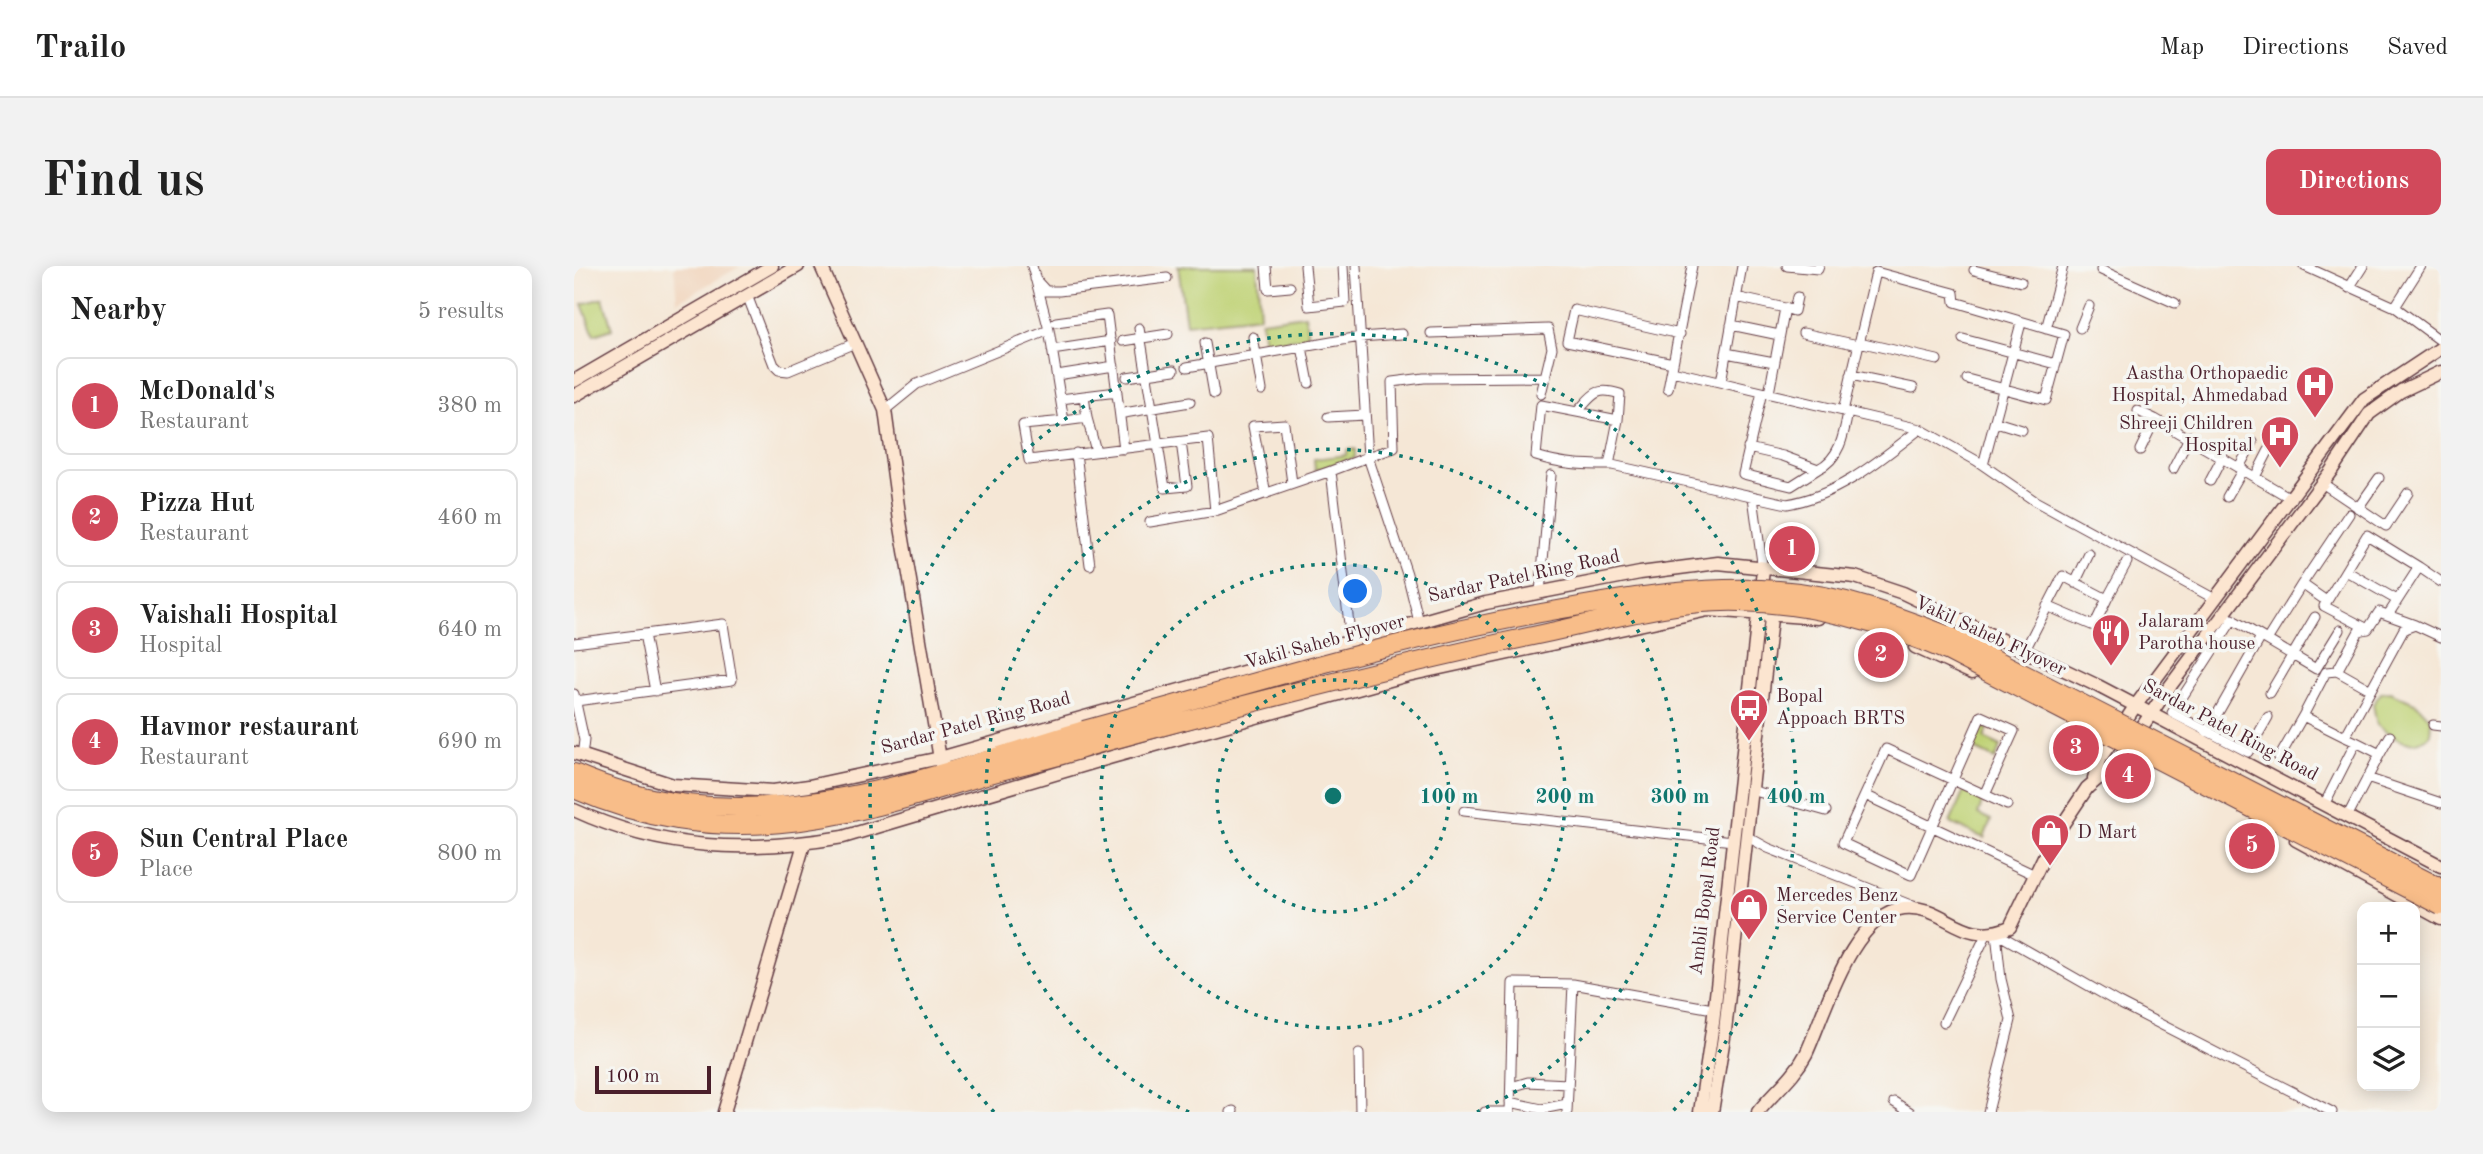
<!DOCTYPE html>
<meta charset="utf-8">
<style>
:root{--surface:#fff;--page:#f2f2f2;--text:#222;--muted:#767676;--line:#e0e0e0;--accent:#d1495b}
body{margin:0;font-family:"Old Standard TT",serif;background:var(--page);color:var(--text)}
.controls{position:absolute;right:21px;bottom:21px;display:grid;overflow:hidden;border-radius:14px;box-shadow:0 4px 18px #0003}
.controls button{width:63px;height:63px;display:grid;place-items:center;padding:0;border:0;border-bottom:2px solid var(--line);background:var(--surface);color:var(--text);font:35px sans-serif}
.scale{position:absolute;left:21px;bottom:18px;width:116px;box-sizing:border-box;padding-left:7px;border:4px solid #4a1f2b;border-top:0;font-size:19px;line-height:24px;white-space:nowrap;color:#4a1f2b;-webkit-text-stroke:5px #f6f6f2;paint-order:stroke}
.you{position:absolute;left:782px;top:326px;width:24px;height:24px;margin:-18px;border:5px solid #fff;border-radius:50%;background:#1a73e8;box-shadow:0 0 0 10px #1a73e833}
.badge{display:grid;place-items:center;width:46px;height:46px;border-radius:50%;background:var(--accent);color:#fff;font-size:23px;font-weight:700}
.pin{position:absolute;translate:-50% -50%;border:4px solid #fff;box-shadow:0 2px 7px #0006}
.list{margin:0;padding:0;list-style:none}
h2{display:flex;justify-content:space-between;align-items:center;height:91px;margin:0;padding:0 28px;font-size:30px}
h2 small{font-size:23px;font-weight:400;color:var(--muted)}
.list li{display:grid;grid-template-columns:46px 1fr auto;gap:21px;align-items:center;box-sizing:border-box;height:98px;margin:0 14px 14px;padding:0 14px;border:2px solid var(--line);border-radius:14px}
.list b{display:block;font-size:26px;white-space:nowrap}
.list p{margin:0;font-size:23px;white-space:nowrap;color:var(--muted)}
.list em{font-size:23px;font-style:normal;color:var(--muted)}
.icon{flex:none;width:38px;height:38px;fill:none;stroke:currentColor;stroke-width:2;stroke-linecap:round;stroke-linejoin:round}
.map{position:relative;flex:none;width:1867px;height:846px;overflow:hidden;border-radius:14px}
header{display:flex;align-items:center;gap:42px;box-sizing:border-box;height:98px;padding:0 35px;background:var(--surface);border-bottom:2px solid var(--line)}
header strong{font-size:33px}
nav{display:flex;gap:38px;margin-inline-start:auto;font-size:24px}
.intro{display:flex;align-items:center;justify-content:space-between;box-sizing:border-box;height:168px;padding:0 42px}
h1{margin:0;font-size:49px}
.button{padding:18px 32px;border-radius:14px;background:var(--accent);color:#fff;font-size:24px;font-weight:700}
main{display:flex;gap:42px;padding:0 42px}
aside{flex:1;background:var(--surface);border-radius:14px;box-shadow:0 4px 18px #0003}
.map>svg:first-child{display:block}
</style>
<header>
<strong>Trailo</strong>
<nav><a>Map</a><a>Directions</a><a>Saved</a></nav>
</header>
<div class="intro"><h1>Find us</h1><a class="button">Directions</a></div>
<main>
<aside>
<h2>Nearby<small>5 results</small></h2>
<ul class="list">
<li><span class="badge">1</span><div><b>McDonald's</b><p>Restaurant</p></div><em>380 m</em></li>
<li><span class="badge">2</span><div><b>Pizza Hut</b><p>Restaurant</p></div><em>460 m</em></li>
<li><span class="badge">3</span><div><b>Vaishali Hospital</b><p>Hospital</p></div><em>640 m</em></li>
<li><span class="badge">4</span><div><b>Havmor restaurant</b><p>Restaurant</p></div><em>690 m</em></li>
<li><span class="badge">5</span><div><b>Sun Central Place</b><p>Place</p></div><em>800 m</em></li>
</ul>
</aside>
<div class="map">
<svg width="1867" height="846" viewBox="0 0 1867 846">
<rect width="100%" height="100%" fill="#f6f6f2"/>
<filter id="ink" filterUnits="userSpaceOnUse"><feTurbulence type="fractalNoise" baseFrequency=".0143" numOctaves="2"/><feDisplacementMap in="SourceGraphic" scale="14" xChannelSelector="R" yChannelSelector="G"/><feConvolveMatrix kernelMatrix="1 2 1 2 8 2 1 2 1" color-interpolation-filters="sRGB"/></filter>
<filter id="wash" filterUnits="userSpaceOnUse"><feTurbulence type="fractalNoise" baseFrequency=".00686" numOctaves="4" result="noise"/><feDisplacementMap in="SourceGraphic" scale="28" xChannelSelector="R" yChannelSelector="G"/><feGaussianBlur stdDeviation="1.57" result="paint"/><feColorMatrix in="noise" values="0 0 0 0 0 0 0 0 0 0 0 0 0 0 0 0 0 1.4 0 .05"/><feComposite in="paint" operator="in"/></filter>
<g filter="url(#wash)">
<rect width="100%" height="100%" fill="#f5e7d6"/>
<path fill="#f1d5bd" d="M100 0H167L103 36Z"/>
<path fill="#bfd274" stroke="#847850" stroke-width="2" d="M604 0H683L686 50 612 58Z
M29 32 38 63 20 69 8 38Z
M731 49 734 71 690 78 687 55Z
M781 183V192L741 204 740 193 772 189V184Z
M1816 426 1843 438 1857 453 1856 469C1836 485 1820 473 1803 459L1799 438 1807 427Z
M1408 460 1414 463 1410 472 1427 480 1421 493 1398 482Z
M1390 525 1409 534 1404 548 1417 554 1410 572 1376 557Z"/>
</g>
<g filter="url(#ink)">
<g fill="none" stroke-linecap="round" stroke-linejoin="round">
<g stroke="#643d45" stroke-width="11">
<path id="street" d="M458 0 475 64 490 155 513 152 522 185
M692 0 694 23 716 21
M731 0 735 40 771 36 769 0
M1213 0 1244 3 1245 0
M1730 0 1821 41 1867 75
M1400 4 1447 16
M1527 4 1601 37
M461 13 472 25H485L593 12
M1775 22 1789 0
M173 29 200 99 205 104 214 105 281 77
M1162 31 1211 42
M1821 41 1847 0
M482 56 533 49 550 183
M1157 59 1205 69
M565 62 591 222 613 220 607 176
M1506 62 1515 40
M1472 63 1489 0
M857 67 974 63 978 82 967 128
M1229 67 1284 79
M679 71 688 124
M1389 73 1482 98
M549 75 594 68
M1285 76 1363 94
M631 77 640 128
M728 81 735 117
M478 84 537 75
M1152 87 1200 96
M1099 97 993 75 1000 44 1106 68
M613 101 786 71 828 68
M1098 105 1346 163
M483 109 540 100
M1277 109 1339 122
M553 111 600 104
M1147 116 1168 0
M1094 123 1118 0
M1188 126 1169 208 1217 220 1244 203
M1195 127 1211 42 1220 45 1223 31
M510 130 543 126
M487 133 510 130 513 152
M311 144 343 118 475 64
M1269 145 1302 6 1380 27 1381 36 1490 68 1472 134 1393 113
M1564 145 1581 153
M1003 146C1019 129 1021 120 1046 128L1044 154
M550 147 616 136
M754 151 791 149
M490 155 449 159 455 194 634 172 641 245
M1422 156 1448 164
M1174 182 1209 190 1244 203C1266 193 1270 168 1274 146
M1566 184 1581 153 1718 233
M502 187 516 299
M1035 199 1044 154 967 139 962 190C987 198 1009 199 1035 199H1038L1213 238C1264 230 1306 194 1346 163L1403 195 1461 235 1641 333
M1409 199 1447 57
M1665 201 1679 176
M1599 203 1616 170
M1681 211 1695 184
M1636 215 1649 190
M1748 217 1812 260 1834 227
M692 228 679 160 710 158 718 217
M1179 231 1189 304
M1653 231 1669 203
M1784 242 1805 212
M576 256 641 245 757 205
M1772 305 1823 334
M1501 317 1515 288
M966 326 977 209
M1748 332 1728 318 1775 248
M1473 340 1520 360 1533 333
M1814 349 1845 301 1867 316
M1654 351 1742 403 1766 364
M1659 353 1598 447 1674 486 1694 451
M845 356 833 308 794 191 820 182 818 116 850 112 972 111
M1794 363 1750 340 1793 269 1845 301
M70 368 81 425
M1693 374 1728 318
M777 375 757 205 794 191 782 0
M0 377 149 358 158 414 2 435
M1451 384 1489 310 1533 333 1553 296
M1763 405 1795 423
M1696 427 1741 351
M0 428 10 474 8 491
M1859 459 1867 460
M1633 466 1687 371
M1771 471 1729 450 1752 406 1763 405 1785 365 1794 363 1805 346 1841 359
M1782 476 1806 488 1816 470
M1705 492 1729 450
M1793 512 1867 537
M1177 524 1252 545
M1291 529 1461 609
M1411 529 1440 465 1407 450 1337 609 1269 577 1312 483 1433 539
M1750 539 1782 476 1771 471 1830 363 1841 359 1867 371
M890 545 1159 575
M1773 551 1806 488
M1172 570 1194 582 1339 640
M1422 667 1545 737 1758 846
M1370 756 1412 669
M785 788 786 846
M937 821 954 816 994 818
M936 836 968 843 993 838
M1320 836 1336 846
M657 846 659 845
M911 846H935
M936 846 939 717 999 718 1139 743
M993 846 999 718
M1414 846 1437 754 1427 713 1422 667"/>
</g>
<g stroke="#643d45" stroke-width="15">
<path id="secondary" d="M247 0 311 144 326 255 367 499
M0 115 198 0
M0 130 224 0
M1341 381 1398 407
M0 487 99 519 199 525 235 520 366 492 912 337 1066 307 1144 297 1281 311 1329 327 1524 420 1867 600
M1520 512 1525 494 1562 439 1790 133 1867 82
M0 544C89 585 174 587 269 571L538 491 834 409 1134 344 1244 352
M1722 574 1867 653
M150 846 230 578
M1126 846 1139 757 1189 304
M1138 846 1151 765 1198 343
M1184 846C1200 826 1220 811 1232 788 1251 748 1277 648 1330 642 1372 638 1387 682 1436 661L1477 576 1513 522 1539 500 1551 486 1591 427 1757 205 1795 148 1827 125 1867 106"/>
</g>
<g stroke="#643d45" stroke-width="20">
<path id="highway" d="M0 507C172 583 341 515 510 464
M0 523C146 587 264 555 409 510 444 499 481 493 516 480"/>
</g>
<use href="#street" stroke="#fff" stroke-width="9"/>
<use href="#secondary" stroke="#fce5d0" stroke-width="12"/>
<use href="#highway" stroke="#f8bd89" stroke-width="18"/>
<g stroke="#643d45" stroke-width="20" stroke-linecap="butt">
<path id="highway-bridge" d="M510 464C668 421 827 371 989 343 1061 330 1130 319 1205 324 1266 328 1321 349 1378 371L1867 622
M516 480C666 439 816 400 968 368 1033 354 1100 334 1166 336 1241 338 1307 357 1375 386L1867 640"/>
</g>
<use href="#highway-bridge" stroke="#f8bd89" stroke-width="18"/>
</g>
</g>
<g fill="none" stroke="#0f766e" stroke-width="3.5" stroke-dasharray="3.5 7">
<circle cx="759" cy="530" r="116"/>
<circle cx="759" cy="530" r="232"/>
<path d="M615 846A347 347 0 1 1 903 846"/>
<path d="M420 846A463 463 0 1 1 1098 846"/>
</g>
<defs>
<g id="hospital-pin" transform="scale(2.0125)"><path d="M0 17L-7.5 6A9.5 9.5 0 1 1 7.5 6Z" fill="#d1495b" stroke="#f6f6f2"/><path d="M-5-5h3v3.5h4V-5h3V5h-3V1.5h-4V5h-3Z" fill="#fff"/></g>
<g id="restaurant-pin" transform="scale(2.0125)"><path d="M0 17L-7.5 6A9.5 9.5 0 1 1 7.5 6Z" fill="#d1495b" stroke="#f6f6f2"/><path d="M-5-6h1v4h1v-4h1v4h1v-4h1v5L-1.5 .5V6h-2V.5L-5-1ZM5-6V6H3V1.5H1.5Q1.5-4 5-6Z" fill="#fff"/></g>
<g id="bus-pin" transform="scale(2.0125)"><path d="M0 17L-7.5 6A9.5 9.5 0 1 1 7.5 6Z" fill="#d1495b" stroke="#f6f6f2"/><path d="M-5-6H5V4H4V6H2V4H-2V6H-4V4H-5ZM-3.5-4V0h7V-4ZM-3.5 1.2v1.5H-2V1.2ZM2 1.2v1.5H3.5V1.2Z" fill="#fff"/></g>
<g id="shop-pin" transform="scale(2.0125)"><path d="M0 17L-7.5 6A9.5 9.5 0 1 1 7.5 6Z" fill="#d1495b" stroke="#f6f6f2"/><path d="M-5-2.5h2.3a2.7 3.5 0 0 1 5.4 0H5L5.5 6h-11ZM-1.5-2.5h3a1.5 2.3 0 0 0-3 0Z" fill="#fff"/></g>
</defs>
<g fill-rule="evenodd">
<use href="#hospital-pin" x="1741" y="119"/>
<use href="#hospital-pin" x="1706" y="169"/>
<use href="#restaurant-pin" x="1537" y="367"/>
<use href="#bus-pin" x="1175" y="442"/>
<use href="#shop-pin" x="1476" y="567"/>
<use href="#shop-pin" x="1175" y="641"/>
</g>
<g text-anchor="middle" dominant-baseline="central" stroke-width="7" stroke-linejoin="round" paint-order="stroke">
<g font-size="19" fill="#4a1f2b" stroke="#f6f6f2" text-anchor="start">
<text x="1714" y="108" text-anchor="end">Aastha Orthopaedic<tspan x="1714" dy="22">Hospital, Ahmedabad</tspan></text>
<text x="1679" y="158" text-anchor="end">Shreeji Children<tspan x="1679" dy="22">Hospital</tspan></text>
<text x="1564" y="356">Jalaram<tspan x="1564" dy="22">Parotha house</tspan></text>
<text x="1202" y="431">Bopal<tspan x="1202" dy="22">Appoach BRTS</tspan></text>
<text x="1503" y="567">D Mart</text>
<text x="1202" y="630">Mercedes Benz<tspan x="1202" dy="22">Service Center</tspan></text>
</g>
<g font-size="19" fill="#4a1f2b" stroke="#f6f6f2">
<text transform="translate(950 311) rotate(-12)">Sardar Patel Ring Road</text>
<text transform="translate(1416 371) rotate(25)">Vakil Saheb Flyover</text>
<text transform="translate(751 377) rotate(-15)">Vakil Saheb Flyover</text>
<text transform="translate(402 458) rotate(-15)">Sardar Patel Ring Road</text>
<text transform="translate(1656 465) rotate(28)">Sardar Patel Ring Road</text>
<text transform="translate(1132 635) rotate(-83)">Ambli Bopal Road</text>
</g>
</g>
<circle cx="759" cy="530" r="10" fill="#0f766e" stroke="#f6f6f2" stroke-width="3.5"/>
<g font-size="21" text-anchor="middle" font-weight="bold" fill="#0f766e" stroke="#f6f6f2" stroke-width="7" stroke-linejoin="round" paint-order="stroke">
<text x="875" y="537">100 m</text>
<text x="991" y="537">200 m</text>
<text x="1106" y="537">300 m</text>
<text x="1222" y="537">400 m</text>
</g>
</svg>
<div class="controls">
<button>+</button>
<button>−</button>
<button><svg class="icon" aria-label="layers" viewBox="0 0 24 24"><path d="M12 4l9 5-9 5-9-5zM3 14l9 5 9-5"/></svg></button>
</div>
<div class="scale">100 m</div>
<div class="you"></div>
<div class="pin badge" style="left:1218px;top:283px">1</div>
<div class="pin badge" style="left:1307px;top:389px">2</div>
<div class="pin badge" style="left:1502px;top:482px">3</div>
<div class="pin badge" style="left:1554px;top:510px">4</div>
<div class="pin badge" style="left:1678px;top:580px">5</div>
</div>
</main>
